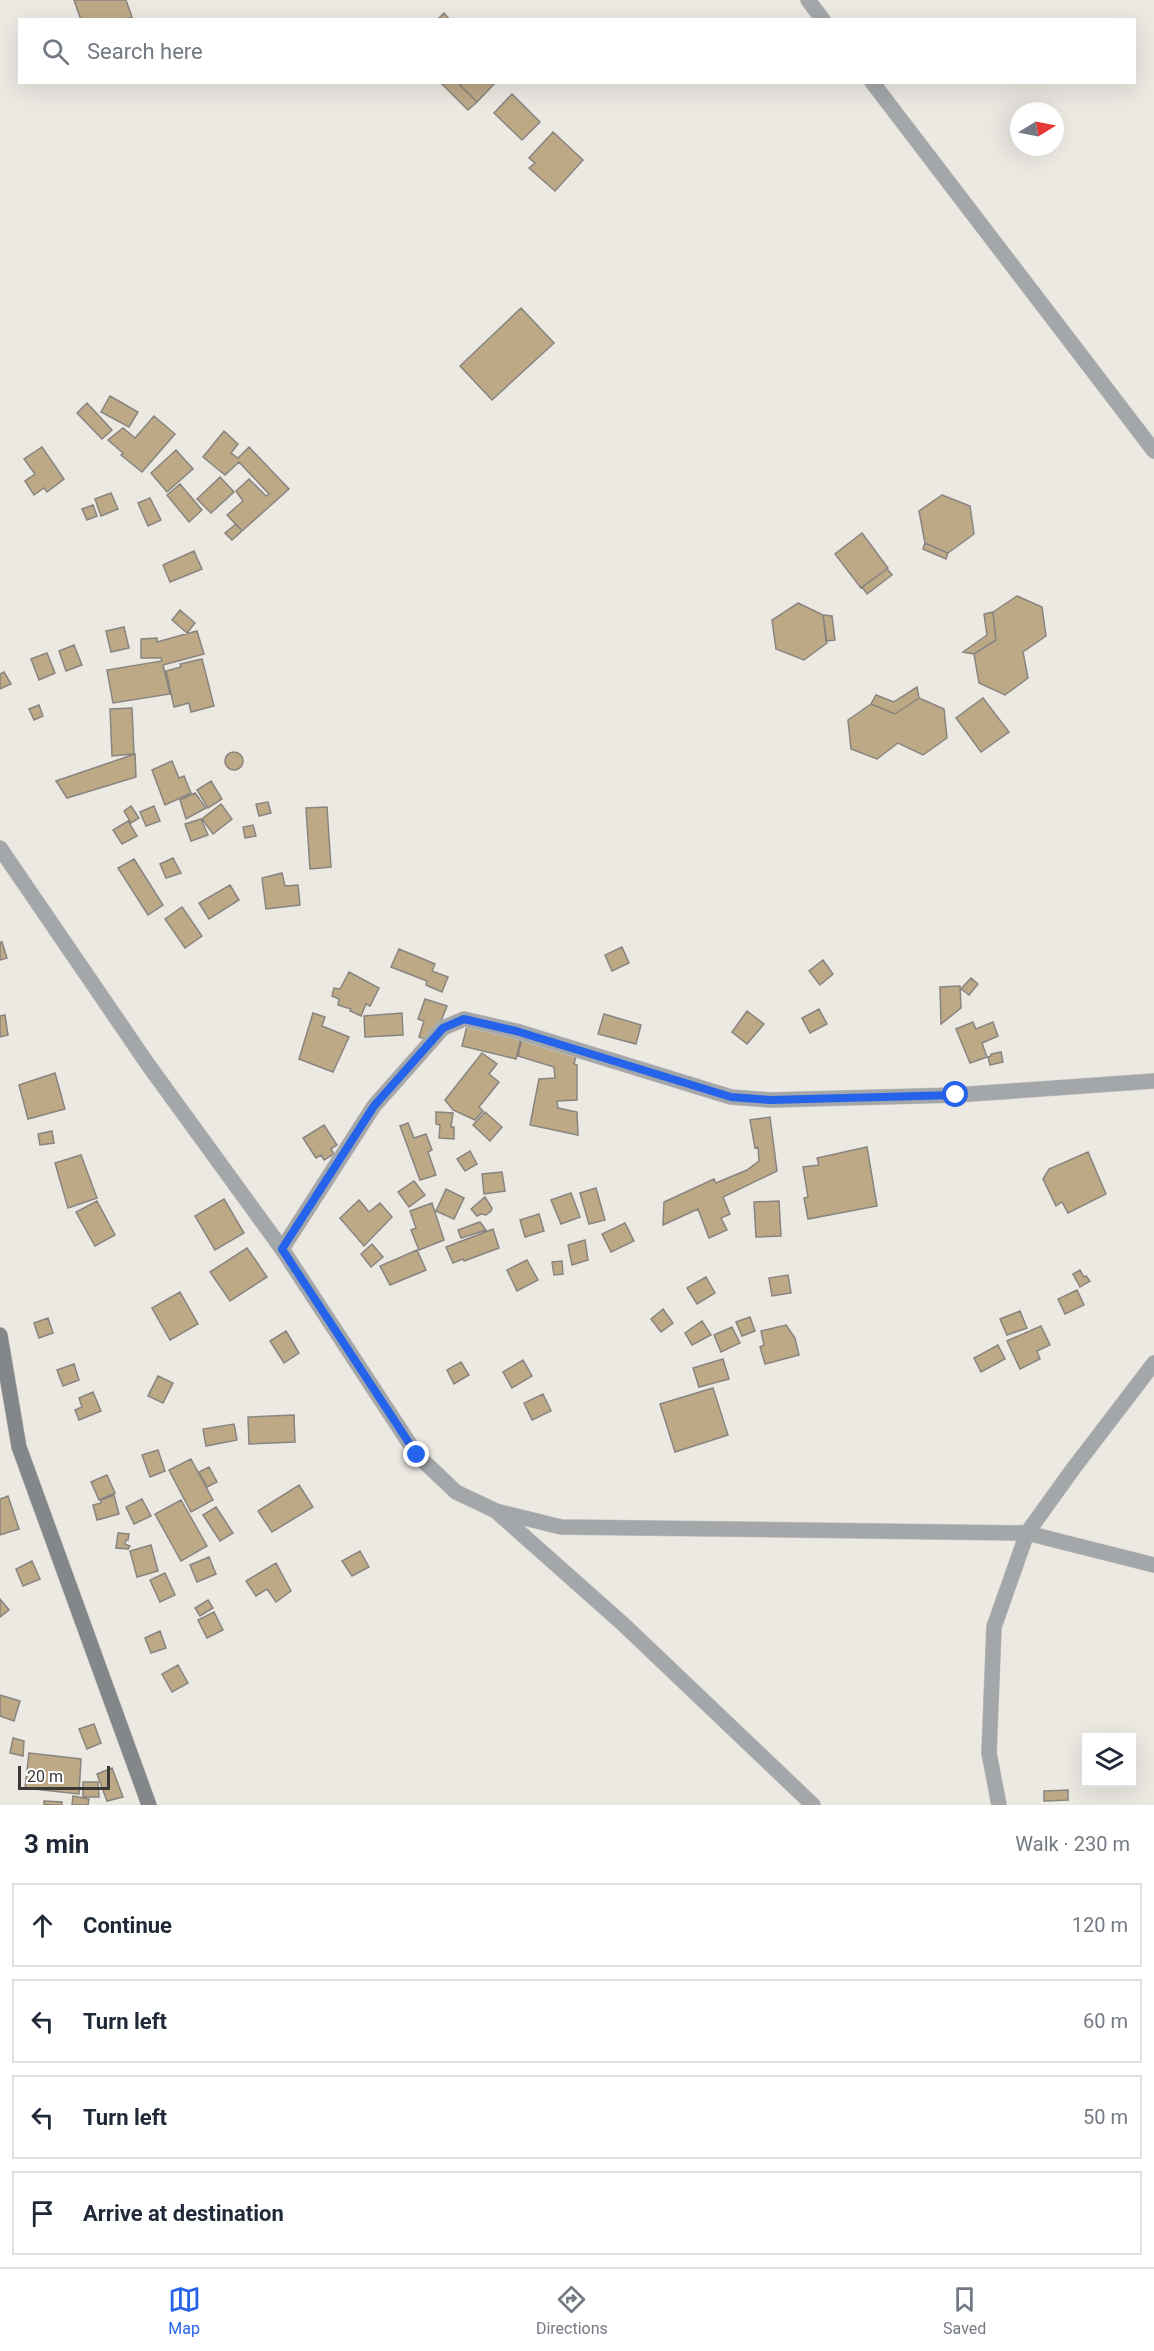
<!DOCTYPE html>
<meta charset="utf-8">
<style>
:root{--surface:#fff;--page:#f2f2f3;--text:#1f2937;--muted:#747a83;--line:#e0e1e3;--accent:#2563eb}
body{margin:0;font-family:Roboto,sans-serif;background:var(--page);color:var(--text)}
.controls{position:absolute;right:18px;bottom:18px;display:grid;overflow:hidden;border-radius:0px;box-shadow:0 6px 24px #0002}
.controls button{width:54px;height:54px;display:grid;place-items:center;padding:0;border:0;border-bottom:2px solid var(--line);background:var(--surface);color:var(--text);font:30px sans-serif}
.compass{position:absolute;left:1010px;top:102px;width:54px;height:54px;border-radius:50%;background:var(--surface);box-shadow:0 6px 24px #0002;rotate:80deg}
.scale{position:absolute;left:18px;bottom:15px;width:92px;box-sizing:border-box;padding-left:6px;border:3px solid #3a3936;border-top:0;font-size:16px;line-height:21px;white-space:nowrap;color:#3a3936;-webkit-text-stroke:4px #fff;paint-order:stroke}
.stop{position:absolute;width:18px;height:18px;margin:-14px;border:4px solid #2563eb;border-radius:50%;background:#fff}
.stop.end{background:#2563eb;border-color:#fff;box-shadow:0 2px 6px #0008}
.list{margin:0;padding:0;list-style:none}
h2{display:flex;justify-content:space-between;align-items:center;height:78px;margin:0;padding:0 24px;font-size:26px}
h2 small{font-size:20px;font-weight:400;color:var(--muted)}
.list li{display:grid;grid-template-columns:39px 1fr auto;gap:18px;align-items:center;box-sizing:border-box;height:84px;margin:0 12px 12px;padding:0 12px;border:2px solid var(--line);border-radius:0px}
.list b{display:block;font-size:22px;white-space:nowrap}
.list em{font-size:20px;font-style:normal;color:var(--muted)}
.icon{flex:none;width:33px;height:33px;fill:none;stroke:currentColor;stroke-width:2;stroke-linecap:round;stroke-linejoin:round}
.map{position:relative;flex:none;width:1154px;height:1805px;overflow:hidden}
.search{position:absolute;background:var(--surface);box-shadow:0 6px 24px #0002;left:18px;right:18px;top:18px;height:66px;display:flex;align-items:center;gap:15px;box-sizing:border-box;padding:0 21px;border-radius:0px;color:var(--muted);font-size:22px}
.sheet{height:462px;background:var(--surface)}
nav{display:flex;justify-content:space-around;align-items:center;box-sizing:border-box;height:84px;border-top:2px solid var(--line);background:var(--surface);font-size:16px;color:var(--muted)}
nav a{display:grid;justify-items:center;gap:3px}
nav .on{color:var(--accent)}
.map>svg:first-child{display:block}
</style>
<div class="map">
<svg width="1154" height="1805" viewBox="0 0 1154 1805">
<rect width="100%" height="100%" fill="#ece8e2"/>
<path fill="#bea987" stroke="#88847f" stroke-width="1.5" d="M74 0H126L132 17 124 20H81Z
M444 13 450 20H437Z
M440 82H457L477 102 468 110Z
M457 82H496L477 102Z
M512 94 540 122 522 140 494 113Z
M553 132 583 160 555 191 529 168 535 163 529 158Z
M521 308 554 343 492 400 460 366Z
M110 396 138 412 129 427 101 412Z
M87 403 112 430 102 439 77 413Z
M154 416 175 434 142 472 121 455 123 453 108 440 123 428 135 438Z
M224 431 238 444 231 453 238 458 249 447 289 489 242 531 227 515 243 501 236 491 249 479 266 496 269 494 239 462 225 475 203 457Z
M42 447 64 479 47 492 44 488 34 495 25 481 35 474 24 459Z
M176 450 193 469 167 492 151 473Z
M220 477 234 492 211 513 197 499Z
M180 484 202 510 189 522 167 495Z
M111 493 118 509 101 516 95 499Z
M942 495 970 506 974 534 948 553 925 543 919 511Z
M150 498 161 520 148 526 138 503Z
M93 505 97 516 87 520 82 509Z
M236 524 242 531 232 540 225 533Z
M862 533 888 568 861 588 835 554Z
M925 543 948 553 946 559 923 549Z
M194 551 202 569 170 582 163 565Z
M887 569 892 575 867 594 862 587Z
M1017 596 1042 607 1046 636 1023 652 1028 678 1005 695 979 683 974 654 996 640 993 612Z
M798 603 823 615 827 643 804 660 776 649 772 620Z
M180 610 195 623 187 633 172 620Z
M993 612 996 640 974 654 963 652 987 635 984 614Z
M823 615 832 616 835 640 826 641Z
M124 627 129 648 111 652 106 631Z
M197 631 204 654 163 665 170 694 113 703 107 670 162 661 161 658H141V639L157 638V642Z
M74 645 82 665 66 671 59 651Z
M47 653 55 673 39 680 31 659Z
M202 659 214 706 191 712 189 703 174 707 166 671 181 667 180 664Z
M4 672 11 684 0 689V674Z
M917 687 919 698 895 714 871 704 876 695 894 702Z
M919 698 944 709 947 738 923 755 898 743 877 759 851 749 848 720 871 704 895 714Z
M983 698 1009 732 981 752 956 718Z
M39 705 43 716 34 720 29 709Z
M132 708 134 754 112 756 110 709Z
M225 761a9 9 0 1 1 18 0a9 9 0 1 1-18 0Z
M135 754 136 777 67 798 56 781Z
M172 761 179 778 184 776 191 793 165 805 152 770Z
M211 781 222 799 208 808 197 790Z
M195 793 206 808 186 819 180 800Z
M268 802 271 813 259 816 256 804Z
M221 804 232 819 213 834 202 819Z
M131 806 139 818 131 823 124 811Z
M154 806 160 821 146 826 140 812Z
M327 807 331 867 310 869 306 808Z
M201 819 208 835 191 841 185 824Z
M128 821 137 836 122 844 113 830Z
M253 825 256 836 245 838 243 827Z
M173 858 181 873 166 878 160 864Z
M134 859 163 905 148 915 118 868Z
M282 873 285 886 298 885 300 905 266 909 262 878Z
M230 885 239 900 209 919 199 903Z
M182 907 202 936 185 948 165 919Z
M0 942H2L7 958 0 960Z
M622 947 629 963 612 971 605 955Z
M399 949 435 964 432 971 448 977 442 992 426 985 427 981 391 967Z
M823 960 833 974 820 985 809 971Z
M349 972 379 988 370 1006 366 1004 361 1016 350 1011 351 1009 338 1005 339 999 332 996 334 988 340 989Z
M971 978 978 984 969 995 961 989Z
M960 986 961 1008 941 1024 940 987Z
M425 999 447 1006 435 1036 431 1041 419 1037 424 1021 418 1019Z
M819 1009 827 1024 810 1033 802 1018Z
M747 1011 764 1024 747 1044 732 1032Z
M313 1013 325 1017 322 1026 349 1037 333 1072 299 1059Z
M402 1013 403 1035 365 1037 364 1016Z
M604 1014 641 1025 636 1044 598 1034Z
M5 1015 8 1035 0 1037V1016Z
M468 1022 522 1034 516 1059 462 1046Z
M973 1022 976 1029 993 1022 998 1036 982 1043 987 1057 970 1063 956 1029Z
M522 1039 577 1052 574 1064 577 1065V1100L557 1101 558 1108 577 1112 578 1135 530 1125 539 1079 555 1078 554 1067 518 1056Z
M1001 1052 1003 1062 990 1065 988 1057 991 1056V1054Z
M482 1053 497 1064 489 1074 499 1082 479 1107 483 1111 475 1120 453 1110 445 1100Z
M55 1073 65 1109 28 1119 19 1085Z
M436 1112 453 1113 451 1127H454V1139L439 1138 440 1125 436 1124Z
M485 1112 502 1127 490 1141 473 1125Z
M770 1117 777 1171 723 1197 730 1214 721 1218 727 1230 709 1238 698 1209 663 1225 664 1202 714 1179 716 1183 747 1170 759 1161 758 1147 755 1148 750 1120Z
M408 1123 414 1138 426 1134 432 1150 428 1152 436 1175 420 1180 400 1126Z
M324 1125 337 1145 331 1149 334 1154 324 1160 321 1155 316 1158 303 1138Z
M52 1131 54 1143 40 1145 38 1134Z
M867 1147 877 1206 808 1219 804 1198 808 1197 803 1167 819 1165 817 1158Z
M470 1151 477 1164 465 1171 457 1159Z
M1088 1152 1106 1194 1068 1213 1062 1202 1056 1206 1043 1179 1049 1169Z
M81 1155 97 1198 68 1208 55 1163Z
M502 1172 505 1191 484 1194 482 1174Z
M414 1181 425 1195 409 1207 398 1192Z
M596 1188 605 1220 589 1224 580 1193Z
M446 1189 464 1198 454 1219 436 1211Z
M571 1193 580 1217 561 1224 551 1200Z
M485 1197 492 1208 491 1211 486 1215 481 1214 477 1216 471 1209Z
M224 1199 244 1233 215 1250 195 1216Z
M359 1200 369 1212 380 1203 392 1217 364 1246 340 1218Z
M97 1201 115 1235 95 1246 76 1212Z
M779 1201 781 1236 756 1237 754 1202Z
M432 1203 444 1240 419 1250 411 1230 416 1228 410 1211Z
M539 1214 544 1231 525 1237 520 1220Z
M480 1222 486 1230 461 1238 458 1230Z
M625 1223 634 1241 611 1252 602 1234Z
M493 1229 499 1248 464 1261 463 1259 453 1263 446 1247Z
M585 1240 588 1260 572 1265 568 1245Z
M372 1244 383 1257 371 1267 361 1254Z
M247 1248 267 1277 230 1301 210 1272Z
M417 1250 426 1270 390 1285 380 1266Z
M527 1260 538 1280 517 1291 507 1270Z
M562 1261 563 1274 554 1275 552 1262Z
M1080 1270 1084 1277 1086 1276 1090 1281 1080 1287 1073 1274Z
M788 1275 791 1293 772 1296 769 1278Z
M706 1277 715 1293 697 1304 687 1288Z
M1077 1290 1084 1305 1065 1314 1058 1299Z
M180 1292 198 1324 170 1340 152 1308Z
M663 1309 673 1323 661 1332 651 1319Z
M1020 1311 1027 1328 1007 1335 1000 1319Z
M750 1317 755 1331 742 1336 736 1322Z
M48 1318 53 1333 39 1338 34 1323Z
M702 1321 711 1335 692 1345 685 1333Z
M786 1325 795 1338 799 1355 765 1364 760 1347 764 1345 761 1331Z
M1041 1326 1050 1345 1037 1351 1040 1359 1020 1369 1007 1341Z
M732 1327 740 1343 721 1352 714 1335Z
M286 1331 299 1353 284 1363 270 1341Z
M998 1345 1005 1359 981 1372 974 1358Z
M723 1359 729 1379 699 1387 693 1368Z
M523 1360 532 1376 512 1388 503 1372Z
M461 1362 469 1375 454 1384 447 1370Z
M74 1364 79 1380 63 1386 57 1370Z
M158 1376 173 1383 163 1403 148 1396Z
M713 1388 728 1435 675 1452 660 1404Z
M93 1392 101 1411 79 1420 75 1410 82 1407 79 1398Z
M543 1394 551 1411 532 1420 524 1403Z
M294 1415 295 1442 249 1444 248 1417Z
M234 1424 237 1440 206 1446 203 1429Z
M158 1450 165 1471 150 1477 142 1455Z
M191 1459 213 1500 191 1512 169 1470Z
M209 1467 217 1482 207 1487 199 1472Z
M107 1475 115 1493 99 1500 91 1482Z
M299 1485 313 1507 272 1532 258 1511Z
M114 1495 119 1514 97 1520 93 1505 101 1503V1500Z
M8 1496 19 1529 0 1535V1499Z
M142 1499 151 1516 134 1524 126 1507Z
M181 1500 207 1546 181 1561 155 1514Z
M216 1507 233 1533 220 1541 203 1515Z
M118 1533 129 1534 128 1540H126L125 1544 130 1546 128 1549 116 1548Z
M151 1545 158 1571 137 1577 130 1551Z
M360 1551 369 1567 352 1576 342 1561Z
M209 1557 216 1574 197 1582 190 1565Z
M32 1561 40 1579 23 1586 16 1569Z
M276 1563 291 1591 276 1602 267 1589 256 1596 246 1581Z
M165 1573 175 1595 160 1602 150 1580Z
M0 1599 9 1610 0 1617Z
M208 1600 213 1608 200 1616 195 1608Z
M214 1612 223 1630 207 1638 198 1620Z
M160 1631 166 1648 151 1653 145 1638Z
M178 1665 188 1683 172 1692 162 1674Z
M0 1695 20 1701 14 1721 0 1716Z
M94 1724 101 1743 87 1749 79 1729Z
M13 1738 24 1741 23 1756 10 1753Z
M29 1753 81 1759 79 1794 25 1788Z
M112 1768 123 1797 107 1801 97 1774Z
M83 1782H98L99 1797H83Z
M1068 1790V1800L1044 1801V1791Z
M73 1796 89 1799 88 1805H72Z
M44 1801 62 1802V1805H44Z"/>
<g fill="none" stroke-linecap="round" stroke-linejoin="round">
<g stroke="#c8c5c0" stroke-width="16">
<path id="minor" d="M808 0 823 20
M872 82 1154 451
M0 848 149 1066 282 1249 417 1455 456 1492 496 1511 561 1527 1027 1533 1154 1565
M282 1249 374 1106 443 1028 464 1019 516 1031 731 1097 770 1100 956 1095 1154 1081
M498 1513 623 1624 813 1805"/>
</g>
<g stroke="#c8c5c0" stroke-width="16">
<path id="tertiary" d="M999 1805 989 1753 994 1627 1027 1533 1073 1469 1154 1363"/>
</g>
<g stroke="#c8c5c0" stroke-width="16">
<path id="secondary" d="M0 1335 19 1447 149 1805"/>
</g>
<use href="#minor" stroke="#a4a7a9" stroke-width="15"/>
<use href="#tertiary" stroke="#a4a7a9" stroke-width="15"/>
<use href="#secondary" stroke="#838789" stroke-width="15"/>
</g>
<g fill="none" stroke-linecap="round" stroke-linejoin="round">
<path stroke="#2563eb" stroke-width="8" d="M417 1455 282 1249 374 1106 443 1028 464 1019 516 1031 731 1097 770 1100 956 1095"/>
</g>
</svg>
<div class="controls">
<button><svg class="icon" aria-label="layers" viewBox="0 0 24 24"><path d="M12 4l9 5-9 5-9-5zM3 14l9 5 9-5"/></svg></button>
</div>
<svg class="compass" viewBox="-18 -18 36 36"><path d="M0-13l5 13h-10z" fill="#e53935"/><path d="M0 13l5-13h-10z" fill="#747a83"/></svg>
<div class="scale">20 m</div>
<div class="stop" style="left:956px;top:1095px"></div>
<div class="stop end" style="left:417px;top:1455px"></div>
<div class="search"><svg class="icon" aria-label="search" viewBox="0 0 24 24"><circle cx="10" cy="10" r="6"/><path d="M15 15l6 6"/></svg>Search here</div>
</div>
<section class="sheet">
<h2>3 min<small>Walk · 230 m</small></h2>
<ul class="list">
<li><svg class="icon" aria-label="ahead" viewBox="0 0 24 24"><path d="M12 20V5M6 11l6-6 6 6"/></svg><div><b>Continue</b></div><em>120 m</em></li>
<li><svg class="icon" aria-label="left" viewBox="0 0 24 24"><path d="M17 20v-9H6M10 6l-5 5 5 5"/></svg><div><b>Turn left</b></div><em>60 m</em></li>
<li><svg class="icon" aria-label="left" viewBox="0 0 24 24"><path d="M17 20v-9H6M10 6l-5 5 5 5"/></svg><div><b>Turn left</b></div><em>50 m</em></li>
<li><svg class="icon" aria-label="arrive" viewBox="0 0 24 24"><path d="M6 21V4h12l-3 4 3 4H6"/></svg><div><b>Arrive at destination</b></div></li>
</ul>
</section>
<nav>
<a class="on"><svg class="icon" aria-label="map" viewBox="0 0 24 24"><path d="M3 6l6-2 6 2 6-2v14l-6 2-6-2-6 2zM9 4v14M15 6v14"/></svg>Map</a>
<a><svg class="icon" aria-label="directions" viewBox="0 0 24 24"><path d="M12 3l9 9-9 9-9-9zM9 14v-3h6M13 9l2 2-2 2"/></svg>Directions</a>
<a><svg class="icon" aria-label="saved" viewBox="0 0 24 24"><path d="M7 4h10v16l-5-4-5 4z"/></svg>Saved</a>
</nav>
